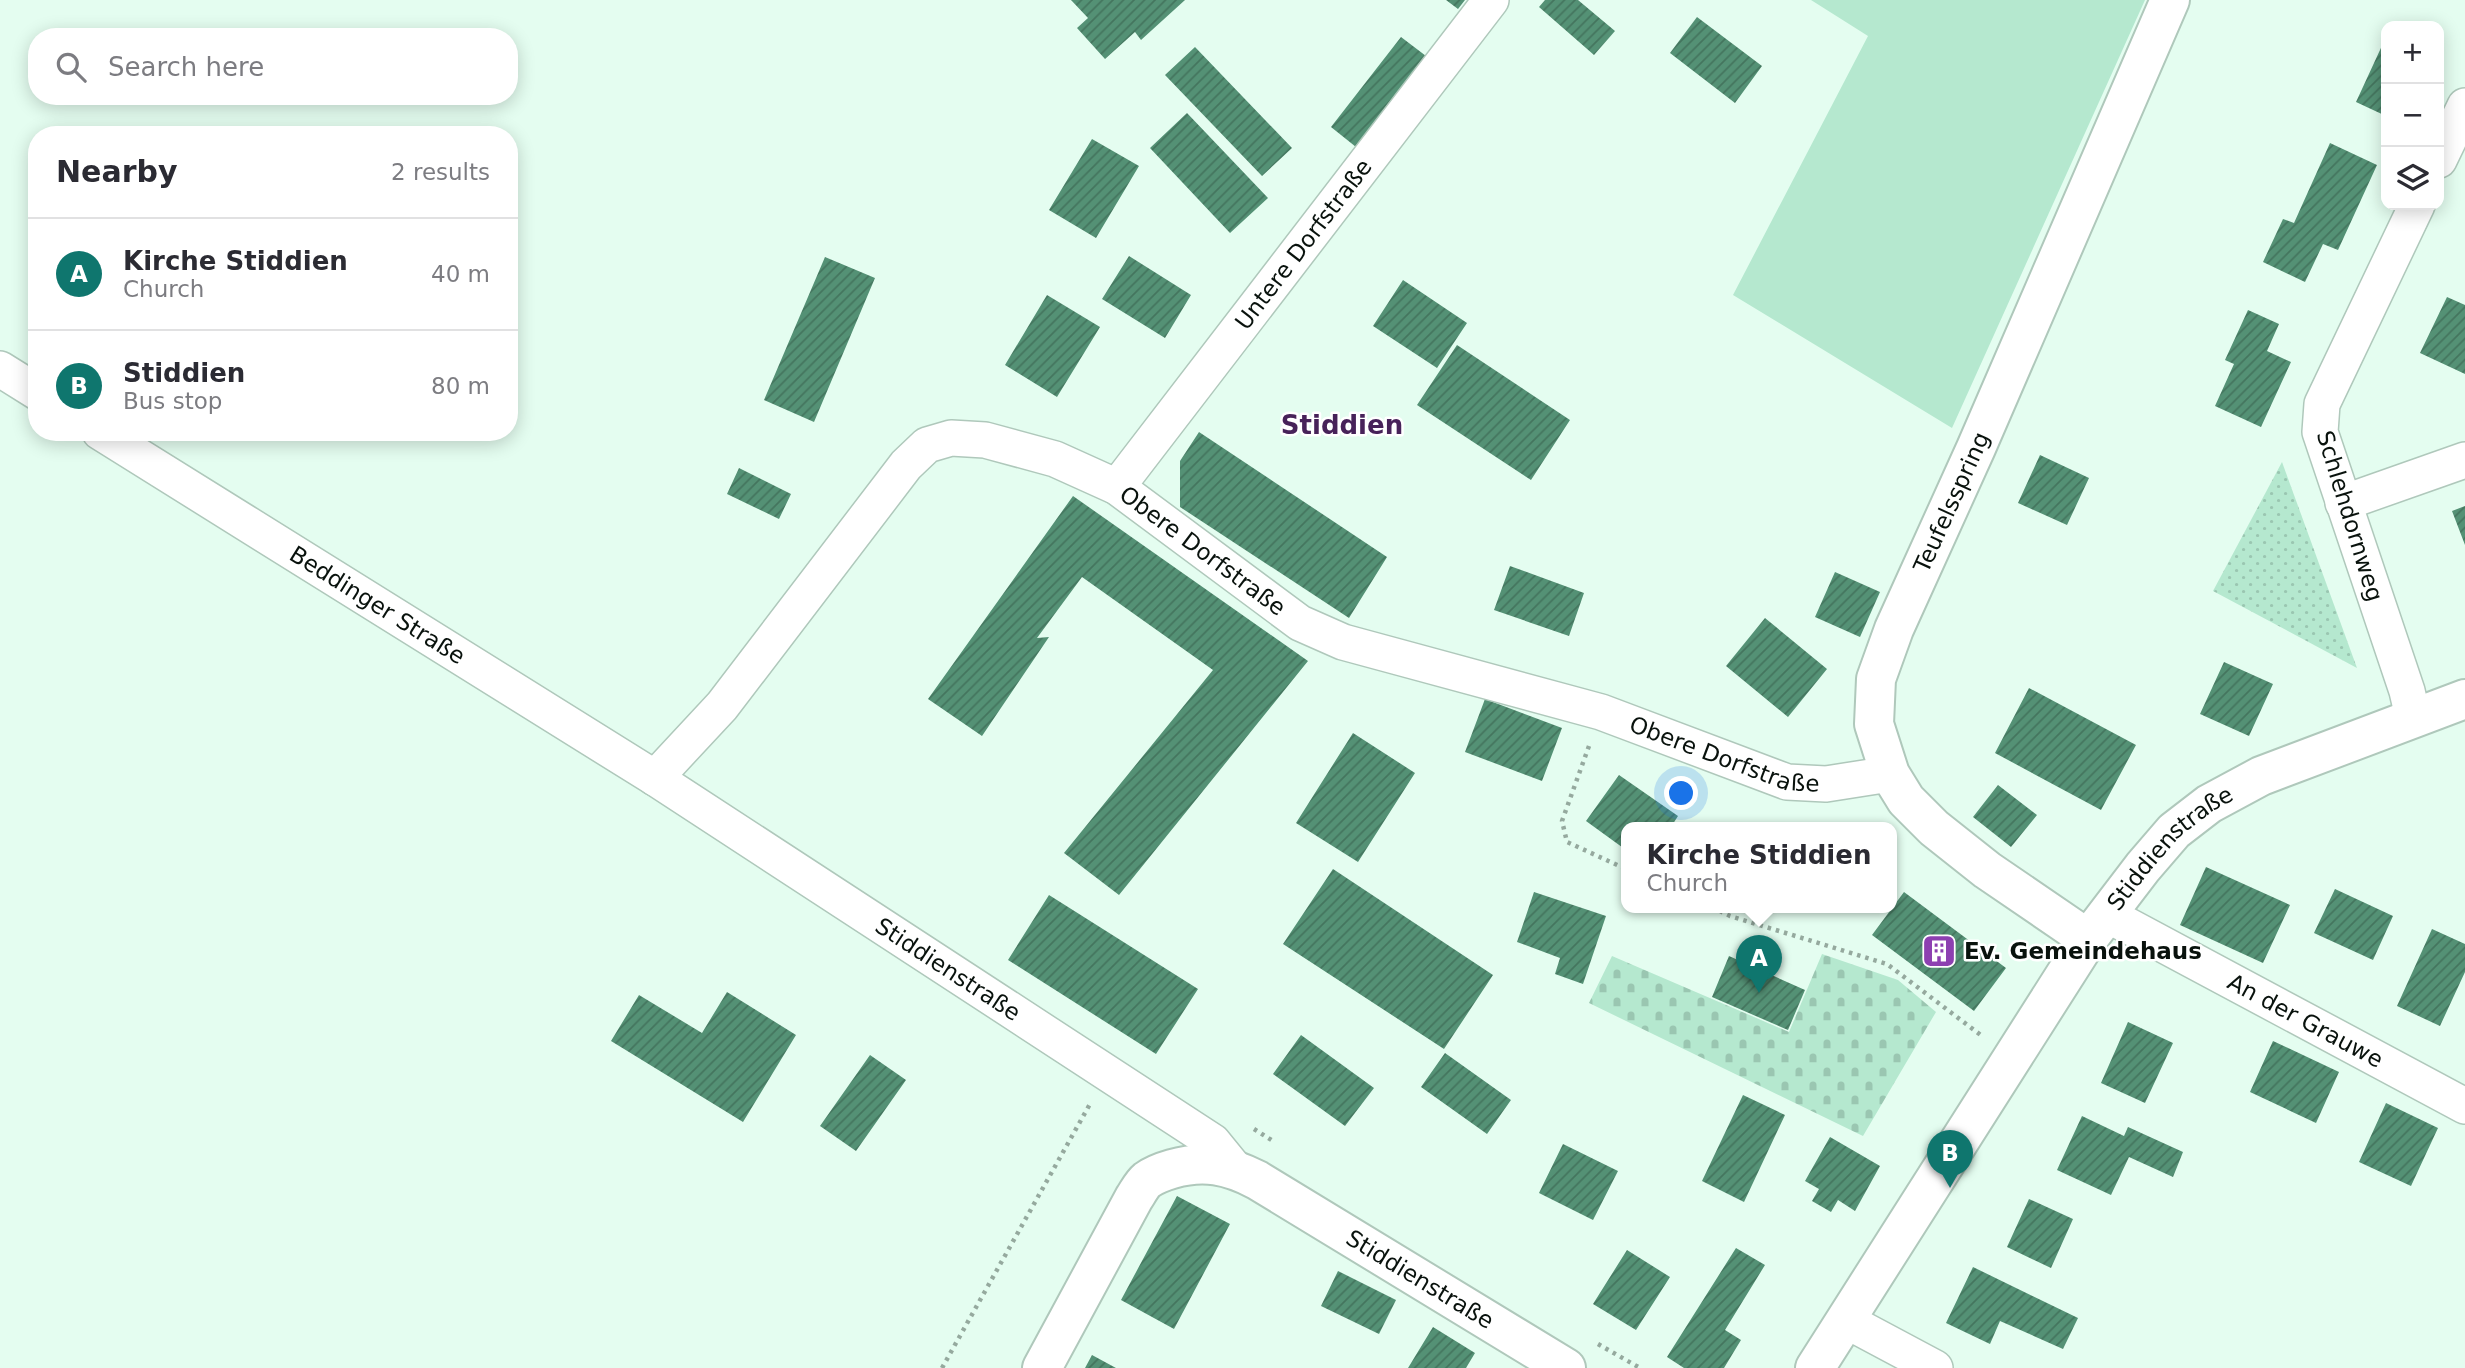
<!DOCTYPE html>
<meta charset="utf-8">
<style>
:root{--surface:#fff;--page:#f2f2f3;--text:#2b2b33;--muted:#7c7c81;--line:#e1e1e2;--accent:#0f766e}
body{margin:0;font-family:"DejaVu Sans",sans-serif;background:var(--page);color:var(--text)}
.controls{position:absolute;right:21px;top:21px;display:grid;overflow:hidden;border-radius:14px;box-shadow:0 4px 18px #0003}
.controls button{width:63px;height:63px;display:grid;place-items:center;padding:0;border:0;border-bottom:2px solid var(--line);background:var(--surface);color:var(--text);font:35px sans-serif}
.you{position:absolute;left:1682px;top:794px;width:24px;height:24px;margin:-18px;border:5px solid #fff;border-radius:50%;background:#1a73e8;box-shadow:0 0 0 10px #1a73e833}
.badge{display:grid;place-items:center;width:46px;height:46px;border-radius:50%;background:var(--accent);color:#fff;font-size:23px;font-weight:700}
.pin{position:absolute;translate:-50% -58px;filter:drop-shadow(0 2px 4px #0008)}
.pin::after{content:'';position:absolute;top:37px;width:24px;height:21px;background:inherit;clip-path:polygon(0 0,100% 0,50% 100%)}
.popup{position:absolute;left:1621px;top:822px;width:276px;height:91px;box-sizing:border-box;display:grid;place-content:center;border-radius:14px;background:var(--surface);filter:drop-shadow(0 2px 5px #0005);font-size:23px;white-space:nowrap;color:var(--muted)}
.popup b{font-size:26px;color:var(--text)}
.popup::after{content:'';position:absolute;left:50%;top:100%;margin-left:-14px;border:14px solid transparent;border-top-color:var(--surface)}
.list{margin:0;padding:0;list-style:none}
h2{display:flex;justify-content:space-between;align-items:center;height:91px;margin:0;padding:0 28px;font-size:30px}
h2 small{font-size:23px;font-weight:400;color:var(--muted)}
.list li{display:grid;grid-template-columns:46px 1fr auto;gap:21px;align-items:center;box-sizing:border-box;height:112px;padding:0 28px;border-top:2px solid var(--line)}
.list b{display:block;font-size:26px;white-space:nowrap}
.list p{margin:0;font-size:23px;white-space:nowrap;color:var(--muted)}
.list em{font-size:23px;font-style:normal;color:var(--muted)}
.icon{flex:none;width:38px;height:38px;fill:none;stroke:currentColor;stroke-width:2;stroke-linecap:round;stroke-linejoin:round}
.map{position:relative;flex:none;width:2465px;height:1368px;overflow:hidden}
.search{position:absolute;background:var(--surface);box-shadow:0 4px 18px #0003;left:28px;top:28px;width:490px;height:77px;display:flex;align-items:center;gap:18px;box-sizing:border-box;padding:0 24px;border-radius:28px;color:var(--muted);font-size:26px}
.panel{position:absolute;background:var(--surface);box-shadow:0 4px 18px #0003;left:28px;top:126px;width:490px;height:315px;border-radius:28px}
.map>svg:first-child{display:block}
</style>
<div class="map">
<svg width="2465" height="1368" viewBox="0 0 2465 1368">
<defs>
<pattern id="cemetery-stones" width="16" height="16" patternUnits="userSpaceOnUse" patternTransform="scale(1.75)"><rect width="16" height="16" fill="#b5e8cf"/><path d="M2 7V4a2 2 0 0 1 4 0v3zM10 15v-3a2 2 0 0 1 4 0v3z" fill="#9ac6b1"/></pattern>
<pattern id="park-dots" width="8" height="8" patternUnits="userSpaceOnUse" patternTransform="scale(1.75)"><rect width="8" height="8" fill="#b5e8cf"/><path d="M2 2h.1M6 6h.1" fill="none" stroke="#9ac6b1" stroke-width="1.8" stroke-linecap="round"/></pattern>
<pattern id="building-hatch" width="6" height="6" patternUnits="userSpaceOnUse" patternTransform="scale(1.75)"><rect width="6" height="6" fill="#549175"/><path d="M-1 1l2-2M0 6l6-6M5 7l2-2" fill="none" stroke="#44755e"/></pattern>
</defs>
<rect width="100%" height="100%" fill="#e4fdf0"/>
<path fill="#b5e8cf" d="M1811 0H2145L1952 428 1733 295 1868 36Z"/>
<path fill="url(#cemetery-stones)" d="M1822 954 1898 980 1936 1012 1863 1136 1589 1003 1612 956 1789 1032Z"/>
<path fill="url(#park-dots)" d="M2282 462 2357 668 2213 591Z"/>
<path fill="url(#building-hatch)" d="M1071 0H1185L1141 40 1135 32 1105 59 1077 28 1088 18Z
M1446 0H1465L1458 9Z
M1545 0H1578L1615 31 1594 55 1539 7Z
M1697 17 1762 66 1735 103 1670 53Z
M1401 37 1426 56 1356 147 1331 127Z
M2386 37V116L2356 102Z
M1195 47 1292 148 1262 176 1165 75Z
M1187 113 1268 198 1230 233 1150 148Z
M1092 139 1139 166 1096 238 1049 210Z
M2330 143 2377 165 2338 250 2323 244 2305 282 2263 262 2283 219 2294 223Z
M1129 256 1191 295 1165 338 1102 299Z
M825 257 875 278 814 422 764 400Z
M1403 280 1467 323 1437 368 1373 326Z
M1047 295 1100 327 1057 397 1005 365Z
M2447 297 2465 305V374L2420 353Z
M2248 310 2279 324 2267 351 2291 362 2261 427 2215 406 2234 364 2225 360Z
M1457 345 1570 420 1531 480 1417 405Z
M1199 432 1387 557 1349 618 1180 507V461Z
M2040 455 2089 478 2067 525 2018 503Z
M739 468 791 494 779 519 727 494Z
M1073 496 1308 661 1119 895 1064 853 1213 670 1082 577 1037 638 1049 637 982 736 928 699Z
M2465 506V545L2452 511Z
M1510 566 1584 593 1569 636 1494 610Z
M1835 572 1880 592 1860 637 1815 617Z
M1765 618 1827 669 1788 717 1726 666Z
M2224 662 2273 684 2249 736 2200 714Z
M2029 688 2136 745 2101 810 1995 753Z
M1485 699 1562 728 1542 781 1465 752Z
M1353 733 1415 773 1358 862 1296 823Z
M1619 775 1678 816 1671 827H1626V850L1586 821Z
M1998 785 2037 815 2011 847 1973 817Z
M2206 867 2290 905 2263 963 2180 925Z
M1333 869 1493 975 1444 1049 1283 944Z
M2335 889 2393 916 2373 960 2314 933Z
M1534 892 1606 916 1583 984 1555 974 1560 958 1517 942Z
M1904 892 2006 968 1974 1011 1872 935Z
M1049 895 1198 989 1156 1054 1008 960Z
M2432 929 2465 944V972L2440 1026 2397 1006Z
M1729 956 1805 990 1788 1030 1712 997Z
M727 992 796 1035 743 1122 611 1041 639 995 702 1033Z
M2128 1022 2173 1043 2145 1103 2101 1083Z
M1301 1035 1374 1088 1345 1126 1273 1074Z
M2273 1041 2339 1072 2316 1123 2250 1092Z
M1445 1053 1511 1100 1487 1134 1421 1087Z
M870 1055 906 1080 856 1151 820 1126Z
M1743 1095 1785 1115 1744 1202 1702 1181Z
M2386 1103 2438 1128 2411 1186 2359 1162Z
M2082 1116 2124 1136 2128 1127 2183 1152 2173 1177 2129 1157 2111 1195 2057 1170Z
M1830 1137 1880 1166 1855 1211 1838 1200 1831 1212 1812 1201 1819 1189 1805 1181Z
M1563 1144 1618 1171 1593 1220 1539 1193Z
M1177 1196 1230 1224 1174 1329 1121 1300Z
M2029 1199 2073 1219 2051 1268 2007 1247Z
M1736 1248 1765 1265 1725 1330 1741 1340 1724 1368H1684L1667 1357Z
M1627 1250 1670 1277 1636 1330 1593 1304Z
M1973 1267 2078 1318 2063 1349 2000 1321 1990 1344 1946 1323Z
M1338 1271 1396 1300 1379 1334 1321 1306Z
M1433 1327 1475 1353 1466 1368H1408Z
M1092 1355 1116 1368H1085Z"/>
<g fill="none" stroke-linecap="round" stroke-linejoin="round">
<g stroke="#afc8bb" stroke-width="38">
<g id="minor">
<path d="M2439 160 2465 106"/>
<path d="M0 369 37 392"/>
<path id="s1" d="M100 432 655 778 1213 1142 1235 1169"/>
<path id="s2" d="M1117 487 1491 0"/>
<path d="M2343 503 2465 460"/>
<path d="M2413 717 2407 691 2320 432 2322 404 2417 205"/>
<path id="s3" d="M655 778 722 706 906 465 927 445 951 438 985 440 1055 459 1117 487 1300 623 1343 642 1601 712 1787 782 1826 784 1890 774"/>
<path id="s4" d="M2108 915 2465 1106"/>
<path d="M1845 1320 1935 1368"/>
</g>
</g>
<g stroke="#afc8bb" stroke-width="42">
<g id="tertiary">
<path id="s5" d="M2088 939 1987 870 1934 828 1906 800 1890 774 1874 724 1876 679 1894 629 1976 448 2170 0"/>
<path id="s6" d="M1042 1368 1134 1198C1138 1192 1142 1184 1147 1180 1154 1175 1165 1171 1172 1169 1204 1160 1228 1165 1257 1180L1566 1368"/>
<path id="s7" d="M1815 1368 2088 939 2143 867 2174 831 2209 804 2261 776 2465 699"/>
</g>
</g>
<path stroke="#95a99e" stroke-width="4.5" stroke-dasharray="3.5 5" stroke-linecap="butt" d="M1589 746 1562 821 1567 842 1626 869
M1712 907 1730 916 1887 964 1982 1036
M1254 1129 1273 1141
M1598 1344 1640 1368
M942 1368 1090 1104"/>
<use href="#minor" stroke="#fff" stroke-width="35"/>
<use href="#tertiary" stroke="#fff" stroke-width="38"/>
</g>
<defs>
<g id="building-square" transform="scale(1.75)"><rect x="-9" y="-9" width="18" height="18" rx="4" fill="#8d40b1" stroke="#fff"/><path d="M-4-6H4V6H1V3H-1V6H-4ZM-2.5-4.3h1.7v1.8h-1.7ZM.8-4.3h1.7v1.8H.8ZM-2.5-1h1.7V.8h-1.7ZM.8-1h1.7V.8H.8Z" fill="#fff"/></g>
</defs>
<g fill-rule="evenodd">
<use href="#building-square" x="1939" y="951"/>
</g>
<g text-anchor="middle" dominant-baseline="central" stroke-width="5" stroke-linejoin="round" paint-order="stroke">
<g font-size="23" fill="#09120d" stroke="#fff">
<text stroke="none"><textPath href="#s2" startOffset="306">Untere Dorfstraße</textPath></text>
<text stroke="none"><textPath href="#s5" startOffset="550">Teufelsspring</textPath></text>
<text transform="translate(2350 516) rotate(73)">Schlehdornweg</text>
<text stroke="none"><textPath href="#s3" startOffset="737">Obere Dorfstraße</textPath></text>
<text stroke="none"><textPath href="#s1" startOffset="327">Beddinger Straße</textPath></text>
<text stroke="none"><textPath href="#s3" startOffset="1304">Obere Dorfstraße</textPath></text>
<text stroke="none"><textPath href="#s7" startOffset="632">Stiddienstraße</textPath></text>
<text stroke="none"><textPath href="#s1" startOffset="1004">Stiddienstraße</textPath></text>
<text stroke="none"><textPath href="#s4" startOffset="224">An der Grauwe</textPath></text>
<text stroke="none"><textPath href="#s6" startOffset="522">Stiddienstraße</textPath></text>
</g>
<g font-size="23" font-weight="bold" fill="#09120d" stroke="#fff" text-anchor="start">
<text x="1964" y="951">Ev. Gemeindehaus</text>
</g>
<g font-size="26" font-weight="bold" fill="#472259" stroke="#fff">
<text x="1342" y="425">Stiddien</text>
</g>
</g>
</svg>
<div class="controls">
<button>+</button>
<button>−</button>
<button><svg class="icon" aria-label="layers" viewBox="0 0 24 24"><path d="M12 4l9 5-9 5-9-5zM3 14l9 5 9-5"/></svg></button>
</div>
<div class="you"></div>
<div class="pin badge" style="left:1759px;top:993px">A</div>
<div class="popup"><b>Kirche Stiddien</b>Church</div>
<div class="pin badge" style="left:1950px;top:1188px">B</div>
<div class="search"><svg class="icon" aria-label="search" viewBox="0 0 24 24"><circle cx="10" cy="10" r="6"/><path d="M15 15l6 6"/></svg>Search here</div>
<section class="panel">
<h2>Nearby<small>2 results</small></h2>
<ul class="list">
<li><span class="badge">A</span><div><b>Kirche Stiddien</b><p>Church</p></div><em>40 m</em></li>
<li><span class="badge">B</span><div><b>Stiddien</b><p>Bus stop</p></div><em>80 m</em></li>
</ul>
</section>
</div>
